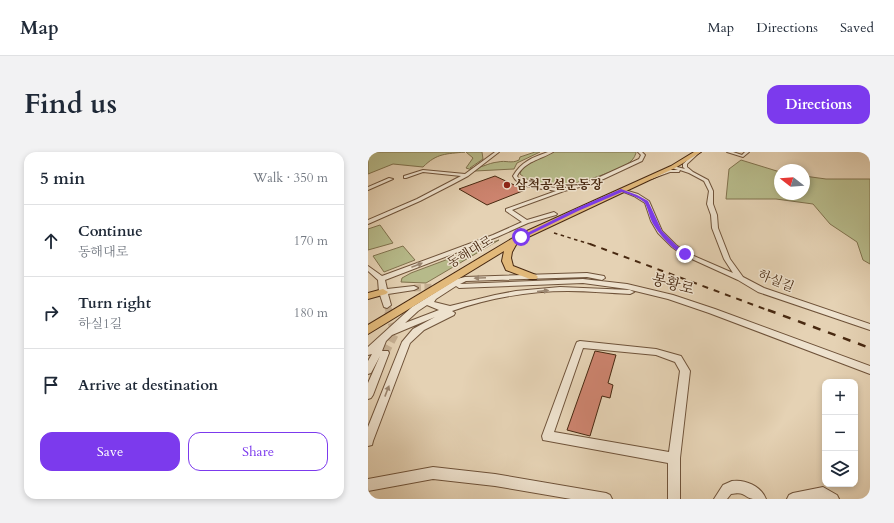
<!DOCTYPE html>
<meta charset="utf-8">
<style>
:root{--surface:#fff;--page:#f2f2f3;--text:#1f2937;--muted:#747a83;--line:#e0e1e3;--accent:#7c3aed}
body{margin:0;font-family:Cardo,"Noto Serif KR",serif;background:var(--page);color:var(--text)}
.controls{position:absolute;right:12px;bottom:12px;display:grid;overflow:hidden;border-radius:8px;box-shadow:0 2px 6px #0003}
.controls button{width:36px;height:36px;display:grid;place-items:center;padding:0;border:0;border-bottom:1px solid var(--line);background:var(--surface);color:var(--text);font:20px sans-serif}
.compass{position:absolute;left:406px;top:12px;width:36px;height:36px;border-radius:50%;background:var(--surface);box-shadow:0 2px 6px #0003;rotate:287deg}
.stop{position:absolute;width:12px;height:12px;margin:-9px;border:3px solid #7c3aed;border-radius:50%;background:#fff}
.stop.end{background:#7c3aed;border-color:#fff;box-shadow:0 1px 4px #0008}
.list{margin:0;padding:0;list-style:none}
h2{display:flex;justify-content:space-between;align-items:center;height:52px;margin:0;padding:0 16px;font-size:17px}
h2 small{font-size:13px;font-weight:400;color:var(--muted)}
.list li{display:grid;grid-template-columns:26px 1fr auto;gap:12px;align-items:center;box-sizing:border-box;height:72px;padding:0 16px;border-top:1px solid var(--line)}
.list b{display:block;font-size:15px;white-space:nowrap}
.list p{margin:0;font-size:13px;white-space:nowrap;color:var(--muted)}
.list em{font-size:13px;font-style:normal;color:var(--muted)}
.actions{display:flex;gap:8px;padding:12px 16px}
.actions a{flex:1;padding:9px 0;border:1px solid var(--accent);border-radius:12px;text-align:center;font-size:14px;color:var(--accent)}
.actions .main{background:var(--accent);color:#fff}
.icon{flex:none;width:22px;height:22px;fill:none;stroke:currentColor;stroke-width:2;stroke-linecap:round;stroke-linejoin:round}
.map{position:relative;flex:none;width:502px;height:347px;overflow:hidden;border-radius:12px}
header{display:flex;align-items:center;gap:24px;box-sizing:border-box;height:56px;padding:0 20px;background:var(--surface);border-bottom:1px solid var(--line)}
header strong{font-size:19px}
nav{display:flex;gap:22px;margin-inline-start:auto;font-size:14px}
.intro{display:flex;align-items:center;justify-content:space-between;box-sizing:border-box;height:96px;padding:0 24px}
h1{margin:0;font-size:28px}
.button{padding:10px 18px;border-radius:12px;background:var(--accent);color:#fff;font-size:14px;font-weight:700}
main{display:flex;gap:24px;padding:0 24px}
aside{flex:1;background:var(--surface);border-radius:12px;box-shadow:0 2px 6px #0003}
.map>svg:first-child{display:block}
</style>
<header>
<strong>Map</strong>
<nav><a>Map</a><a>Directions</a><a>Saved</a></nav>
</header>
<div class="intro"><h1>Find us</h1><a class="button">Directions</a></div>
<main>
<aside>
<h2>5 min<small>Walk · 350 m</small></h2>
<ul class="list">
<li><svg class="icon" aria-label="ahead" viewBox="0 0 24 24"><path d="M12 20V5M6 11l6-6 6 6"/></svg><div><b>Continue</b><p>동해대로</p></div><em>170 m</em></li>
<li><svg class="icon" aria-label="right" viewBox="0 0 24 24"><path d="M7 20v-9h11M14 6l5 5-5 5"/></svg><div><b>Turn right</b><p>하실1길</p></div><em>180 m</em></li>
<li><svg class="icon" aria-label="arrive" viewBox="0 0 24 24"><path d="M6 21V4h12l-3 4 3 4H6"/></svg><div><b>Arrive at destination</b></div></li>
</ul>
<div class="actions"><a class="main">Save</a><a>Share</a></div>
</aside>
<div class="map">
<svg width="502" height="347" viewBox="0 0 502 347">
<rect width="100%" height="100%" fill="#e5d2b4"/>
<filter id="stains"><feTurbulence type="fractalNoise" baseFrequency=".005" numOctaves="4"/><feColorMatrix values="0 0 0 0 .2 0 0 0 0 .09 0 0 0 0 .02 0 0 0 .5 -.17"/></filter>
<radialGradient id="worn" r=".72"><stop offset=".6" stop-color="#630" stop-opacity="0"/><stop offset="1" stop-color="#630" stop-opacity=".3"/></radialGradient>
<path fill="#b7bb8b" stroke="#80724e" d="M0 0H97C78 2 69 1 55 15L25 12 0 22Z
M98 0H114L115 7 102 16C113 17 119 11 130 10 138 8 143 12 151 8L152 5 167 0H172L149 11 146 17 107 19 98 16 105 6Z
M186 0H268V1C265 12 253 15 242 20 217 30 175 43 152 22L154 16 173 5Z
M373 8 412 20V42H436V24L458 27H502V112L495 108 489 90 462 72 445 52 408 47H358L361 17Z
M12 73 25 91 0 98V77Z
M131 88 58 131 33 130 34 126 43 121Z
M35 94 47 108 16 120 5 104Z"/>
<path fill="#cd846f" stroke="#482911" d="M127 24 157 38 119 53 91 37Z
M227 199 248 203 240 231 245 233 242 246 234 244 222 284 199 278Z"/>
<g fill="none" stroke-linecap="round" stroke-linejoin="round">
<path stroke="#c6b093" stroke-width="7" stroke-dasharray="7 3.5" stroke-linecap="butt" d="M46 136 73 135
M19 153 21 159"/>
<path stroke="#c6b093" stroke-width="8" stroke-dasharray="8 4.5" stroke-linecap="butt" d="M17 201 27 182 20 158"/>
<g stroke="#6f533a" stroke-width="2">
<path id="minor" d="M127 0H131L100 24 85 32 52 49 0 72V68L49 47 93 24 55 20 38 26H36V24L55 18 97 22Z
M180 0H185C172 8 157 9 149 24L151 27 159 31 193 37 223 29 271 7 273 3 270 0H274L277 3 274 9 227 31 196 39 144 58 159 68 186 60 189 62 188 63 160 71 129 85 17 128 19 137 46 134 50 136 46 138 20 142 23 153 19 156 16 155 11 140 10 128 0 119V114L14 124 125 83 154 70 138 59V57L188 39C175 36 151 37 145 24 153 10 165 5 180 0Z
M328 0H332L319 12V15L325 20 340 28 345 39V52L349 63 350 76 362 107 375 125 396 136 502 172V178L390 140 370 128 315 103 304 95 290 81 283 69 277 51 266 44 251 38 253 37 270 42 281 49 294 79 308 93 319 101 365 121 356 107 344 76 343 63 339 52 341 39 336 29 321 21 312 18 311 20H302L283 27 281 26 300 18H310L304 16 305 14 317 17 315 15V12Z
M359 0H365L374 3 377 0H381L375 5Z
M21 26 25 27 0 38V35Z
M219 121 236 124 237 126 234 128 219 125 98 129 92 132 215 127 259 132 305 143 347 157 502 214V222L341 161 300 147 259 137 215 131 91 136 88 134 68 147 66 150 82 154 127 143 148 139 192 135 262 138 266 140 262 142C241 141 221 139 200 139 162 139 121 146 84 159L87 161 86 163 56 178 42 191 5 289 4 293 0 294V275L34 190 45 177 67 165 24 183 18 189 14 199H20L21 201 5 243 3 246 0 247V231L12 204 3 221 0 222V209L4 202 0 203V195L44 155 89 127 97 125ZM59 153 71 158 37 171 50 159Z
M212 189 288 197 313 204 322 219 312 306V347H300V311L175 288 174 284 208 192 209 190ZM215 196 288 203 307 210 312 219 301 300 186 280Z
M65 315 127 322 238 341 242 343 244 347H203L127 334 65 327 0 339V327Z
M364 329C377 327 393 334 398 347 394 347 389 347 385 347 375 345 378 339 363 342L359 347H346L355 333Z
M455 335 469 343 471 347H419L421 343 425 341Z"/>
</g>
<g stroke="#482911" stroke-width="2">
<path id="major" d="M326 0H333L307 16 156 87 149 91 144 100 143 106 145 114 168 123 170 125 168 127H162L138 118 134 109 136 99 0 182V173L150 83 303 14Z
M15 137 20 140 18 142 0 147V141Z"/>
</g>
<use href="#minor" fill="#eee2ce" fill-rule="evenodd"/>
<use href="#major" fill="#e2b97a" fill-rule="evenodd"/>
<path stroke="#482911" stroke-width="1.5" stroke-dasharray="3.5 3.5" stroke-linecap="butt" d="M186 81 225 93"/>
<path stroke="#482911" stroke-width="2" stroke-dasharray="6 6" stroke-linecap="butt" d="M222 92 402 159"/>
<path stroke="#482911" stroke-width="2.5" stroke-dasharray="8 8" stroke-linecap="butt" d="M400 158 502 196"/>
</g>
<defs><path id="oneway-solid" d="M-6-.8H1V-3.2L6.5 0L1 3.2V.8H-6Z"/></defs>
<g fill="#9b8670">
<use href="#oneway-solid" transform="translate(49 113) rotate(-21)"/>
<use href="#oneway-solid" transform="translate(112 126) rotate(178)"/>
<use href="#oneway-solid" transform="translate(175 139) rotate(-6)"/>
<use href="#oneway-solid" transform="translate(19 239) rotate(-69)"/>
</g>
<path fill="#7c3aed" d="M253 37 269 43 280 49 294 79 308 93 319 101V103C308 103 289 80 284 70 281 64 280 55 276 50 270 45 261 42 254 40L210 59 155 86 151 85 207 57Z"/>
<circle fill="#8f2418" stroke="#eee2ce" stroke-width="1.5" cx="139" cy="33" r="4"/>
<g text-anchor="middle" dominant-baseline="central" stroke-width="3" stroke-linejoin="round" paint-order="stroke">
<g font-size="13" font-weight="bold" fill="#482911" stroke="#eee2ce" text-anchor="start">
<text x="147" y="33">삼척공설운동장</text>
</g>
<g font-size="13" fill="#482911" stroke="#eee2ce">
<text transform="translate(102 100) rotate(-31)">동해대로</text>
<text transform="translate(408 129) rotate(22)">하실길</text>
</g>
<g font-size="15" fill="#482911" stroke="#eee2ce">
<text transform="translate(305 132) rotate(15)">봉황로</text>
</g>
</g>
<rect width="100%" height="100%" filter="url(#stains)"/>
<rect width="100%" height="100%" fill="url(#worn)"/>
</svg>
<div class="controls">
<button>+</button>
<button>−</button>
<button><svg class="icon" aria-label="layers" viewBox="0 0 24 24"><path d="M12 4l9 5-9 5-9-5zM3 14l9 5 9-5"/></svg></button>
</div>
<svg class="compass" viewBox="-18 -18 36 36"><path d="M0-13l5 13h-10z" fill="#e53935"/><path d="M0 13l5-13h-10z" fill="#747a83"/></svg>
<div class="stop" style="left:153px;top:85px"></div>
<div class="stop end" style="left:317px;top:102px"></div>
</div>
</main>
